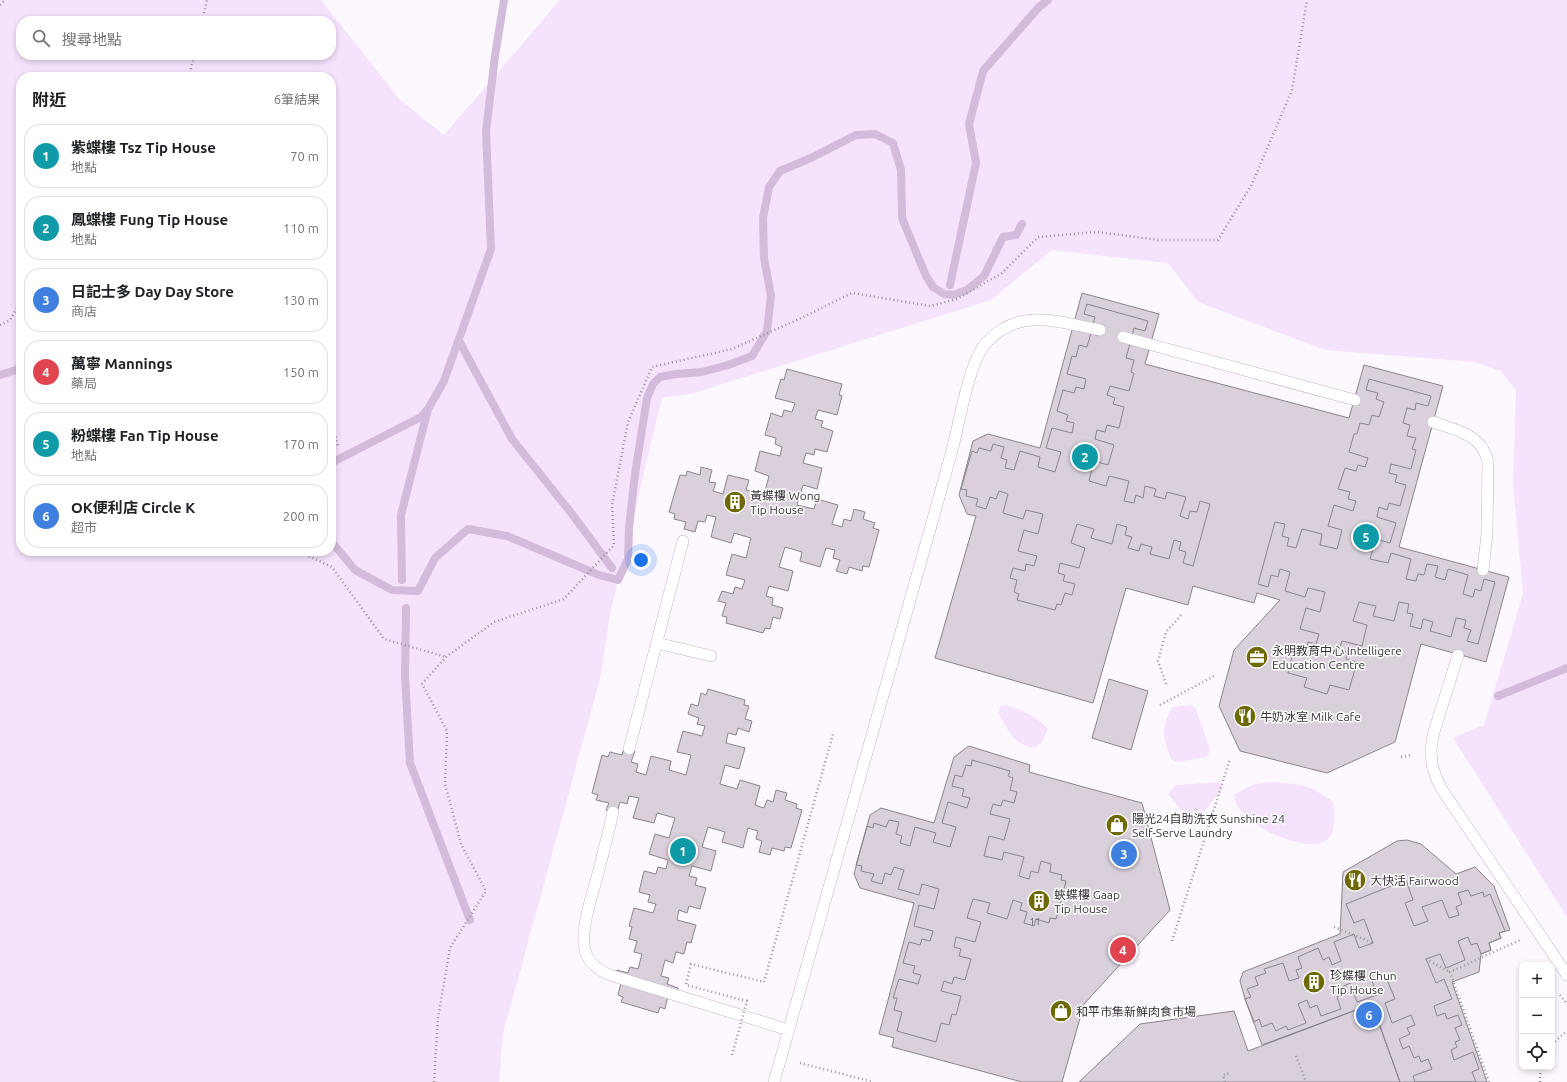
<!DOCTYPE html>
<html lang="zh-TW">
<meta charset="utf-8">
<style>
:root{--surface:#fff;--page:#f6f6f6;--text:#202124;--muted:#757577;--line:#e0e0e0;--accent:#b45309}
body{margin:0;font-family:Ubuntu,"Noto Sans TC",sans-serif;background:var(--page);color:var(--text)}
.controls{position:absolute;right:12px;bottom:12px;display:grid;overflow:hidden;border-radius:8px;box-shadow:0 2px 6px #0003}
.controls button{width:36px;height:36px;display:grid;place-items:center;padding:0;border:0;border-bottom:1px solid var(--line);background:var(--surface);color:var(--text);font:20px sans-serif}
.you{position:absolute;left:641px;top:560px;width:14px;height:14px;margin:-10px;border:3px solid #fff;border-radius:50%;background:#1a73e8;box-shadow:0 0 0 6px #1a73e833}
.badge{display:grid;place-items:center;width:26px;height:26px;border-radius:50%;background:var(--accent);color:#fff;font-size:13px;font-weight:700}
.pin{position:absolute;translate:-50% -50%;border:2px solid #fff;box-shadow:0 1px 4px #0006}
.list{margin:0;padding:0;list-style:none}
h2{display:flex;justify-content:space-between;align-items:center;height:52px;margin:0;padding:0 16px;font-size:17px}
h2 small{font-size:13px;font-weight:400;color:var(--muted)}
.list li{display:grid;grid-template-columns:26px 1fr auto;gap:12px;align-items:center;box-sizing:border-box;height:64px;margin:0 8px 8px;padding:0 8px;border:1px solid var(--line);border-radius:16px}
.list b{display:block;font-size:15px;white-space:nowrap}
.list p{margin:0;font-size:13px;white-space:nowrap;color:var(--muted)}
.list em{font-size:13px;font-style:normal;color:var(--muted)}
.icon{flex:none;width:22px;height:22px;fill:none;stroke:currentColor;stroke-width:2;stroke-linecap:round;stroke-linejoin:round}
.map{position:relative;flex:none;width:1567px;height:1082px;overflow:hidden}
.search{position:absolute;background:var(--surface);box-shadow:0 2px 6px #0003;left:16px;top:16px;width:320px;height:44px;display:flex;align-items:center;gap:10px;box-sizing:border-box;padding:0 14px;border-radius:16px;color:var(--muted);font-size:15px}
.panel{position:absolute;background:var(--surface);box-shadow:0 2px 6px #0003;left:16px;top:72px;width:320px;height:484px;border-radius:16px}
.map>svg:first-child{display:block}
</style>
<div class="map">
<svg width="1567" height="1082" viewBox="0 0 1567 1082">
<rect width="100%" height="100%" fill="#fdf8ff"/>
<path fill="#f5e2fd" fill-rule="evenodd" d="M0 0H321L400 100 444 135 560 0H1567V917L1453 738 1484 725 1523 594 1513 484 1516 391 1501 371 1475 362 1325 350 1198 302 1168 263 1052 250 991 300 694 393 662 398 610 614 601 675 503 1034 499 1082H0ZM21 21H331V55H21ZM21 77H331V551H21Z
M1006 705C1022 710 1038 717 1048 729L1042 742 1034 748C1013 744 1009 731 998 713L1000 706Z
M1191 705 1196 709 1210 750 1207 757 1176 762 1171 759C1163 738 1160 727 1173 707Z
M1220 782 1223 787 1205 811 1200 813 1187 814 1182 811 1168 794 1176 785Z
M1271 782C1298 784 1310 784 1333 802 1334 813 1337 829 1329 838 1309 859 1230 820 1235 794L1255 784Z"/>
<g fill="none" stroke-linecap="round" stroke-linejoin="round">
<path stroke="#d2bbdb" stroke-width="8" d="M950 285 976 163 969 124 983 71 1039 7 1048 0
M459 341 512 439 572 514 612 568
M0 375 16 370 21 366
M331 463 421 417 428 409
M331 541 355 570 392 590 418 591 435 558 468 529 507 536 599 575 618 580 628 559 629 528 635 474 647 398 653 384 660 377 676 374 702 372 728 365 752 356 767 331 771 296 764 258 763 218 769 187 780 171 813 157 856 135 875 134 893 143 901 170 902 218 926 276 933 287 944 294 953 295 967 290 984 276 1003 237 1016 235 1022 224
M402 580 401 515 428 409 444 381 491 249 486 131 495 56 504 0
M406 608 405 676 410 763 470 920
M1498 696 1567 668"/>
</g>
<path fill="#d9d0dc" stroke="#8b838e" d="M1082 293 1159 314 1145 364 1349 418 1364 365 1443 386 1399 547 1509 577 1486 662 1421 644 1395 742 1327 773 1240 751 1219 706 1234 650 1280 600 1257 593 1254 603 1193 586 1188 605 1126 588 1093 703 935 658 976 516 967 514 959 495 973 441 988 434 1040 448Z
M1087 304 1148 321 1145 331 1134 328 1126 358 1134 360 1131 372 1134 373 1129 391 1110 386 1107 395 1115 398 1113 404 1124 407 1119 428 1107 425 1105 432 1097 430 1095 439 1114 445 1108 465 1094 461 1089 481 1106 486 1109 476 1129 481 1124 501 1134 503 1136 495 1143 498 1145 486 1156 489 1154 496 1165 499 1167 492 1186 497 1180 516 1188 519 1190 511 1197 512 1200 501 1210 504 1193 566 1183 563 1186 552 1179 550 1181 542 1174 540 1169 559 1150 554 1152 547 1141 544 1139 551 1128 548 1132 537 1125 535 1127 527 1117 524 1112 544 1091 538 1094 529 1077 524 1071 543 1085 548 1079 568 1060 563 1058 573 1065 575 1063 581 1075 584 1072 595 1065 593 1061 605 1057 604 1055 610 1017 600 1019 594 1014 592 1017 580 1010 578 1013 568 1025 571 1026 564 1034 566 1037 556 1018 551 1024 530 1038 534 1043 514 1026 510 1023 519 1003 513 1008 494 999 491 996 499 990 497 986 509 976 506 978 499 966 496 967 490 961 489 972 451 977 453 979 448 991 451 993 444 1004 447 1001 458 1007 460 1005 468 1014 470 1020 451 1040 457 1038 467 1055 472 1061 452 1046 448 1052 428 1072 433 1074 423 1066 421 1068 415 1057 411 1063 390 1074 393 1076 387 1084 389 1086 379 1067 374 1072 356 1076 357 1079 345 1087 347 1091 333 1098 336 1101 326 1093 324 1095 317 1084 314Z
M787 369 842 384 839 395 842 396 837 415 818 410 815 419 823 421 821 427 833 431 827 452 815 449 814 455 806 453 803 463 822 468 817 489 803 485 797 505 814 509 817 499 838 505 832 524 842 527 844 519 851 521 854 509 865 512 863 519 875 523 873 528 879 530 869 567 863 566 862 571 849 567 847 574 836 571 840 560 833 558 835 550 826 548 820 567 800 561 802 552 785 547 779 567 793 571 788 591 769 586 766 596 773 598 772 605 783 608 780 619 773 617 770 629 765 628 763 633 726 623 727 617 722 616 726 603 718 601 722 591 733 594 735 587 742 589 745 580 726 575 732 554 746 558 751 538 734 533 731 543 711 537 716 517 707 515 705 522 698 521 695 532 684 529 686 522 674 519 675 514 669 512 680 475 686 476 687 471 700 475 701 467 712 470 709 482 716 483 713 491 723 494 728 475 749 480 746 490 764 495 769 476 755 471 760 451 780 456 782 447 775 444 776 438 765 435 771 413 782 417 784 410 792 412 795 403 775 398 781 379 784 380Z
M1369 379 1431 396 1428 406 1416 403 1415 410 1407 408 1403 423 1410 425 1407 436 1416 438 1412 449 1416 450 1411 469 1391 464 1389 473 1397 475 1395 482 1406 485 1400 506 1389 503 1387 510 1379 507 1377 517 1396 523 1390 543 1376 539 1370 559 1388 563 1391 553 1411 559 1406 579 1416 581 1418 574 1424 575 1427 564 1438 566 1435 577 1445 580 1448 569 1468 575 1463 594 1473 597 1475 589 1481 591 1484 579 1495 582 1478 644 1467 641 1471 630 1464 628 1466 620 1456 618 1451 637 1430 631 1433 622 1423 619 1421 629 1410 626 1413 614 1407 613 1409 604 1399 602 1394 621 1373 616 1376 606 1359 602 1353 621 1367 625 1362 646 1342 641 1339 650 1347 652 1346 659 1357 662 1349 690 1330 685 1327 694 1304 687 1307 678 1288 673 1295 645 1307 648 1308 642 1316 644 1319 634 1300 629 1306 608 1320 612 1325 592 1308 588 1305 597 1285 591 1290 572 1280 569 1278 577 1271 575 1268 587 1258 584 1275 522 1285 524 1282 536 1289 538 1287 546 1296 548 1302 529 1322 534 1320 545 1337 549 1342 530 1328 526 1334 505 1353 511 1356 501 1348 499 1350 492 1338 489 1345 468 1356 471 1358 465 1365 467 1368 458 1349 452 1354 434H1357L1360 423 1369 425 1372 415 1379 417 1384 402 1376 399 1378 393 1366 390Z
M1109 679 1148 691 1131 750 1092 738Z
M708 689 745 700 744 705 749 706 745 719 752 721 749 732 738 728 736 735 728 733 726 743 745 748 739 769 725 765 720 784 737 789 740 780 760 786 755 805 764 808 767 800 773 802 776 790 787 793 785 800 797 804 796 808 802 810 791 848 785 847 784 851 772 848 770 855 759 852 762 841 756 839 758 831 748 828 743 848 722 842 725 832 708 827 702 847 716 851 711 871 692 866 689 876 697 878 695 885 706 888 700 909 689 906 687 913 679 910 677 920 696 925 691 943 687 942 684 954 676 952 673 963 665 960 661 976 669 978 667 984 678 988 676 998 668 996 665 1009 660 1007 658 1013 621 1002 623 997 618 995 621 983 614 981 617 970 628 973 630 967 638 969 642 954 634 952 637 941 629 939 632 927 629 926 634 908 653 913 656 904 648 902 650 895 639 892 644 871 656 874 658 867 666 869 668 860 649 854 655 834 669 838 675 818 657 813 654 823 633 818 639 798 629 796 627 804 620 802 617 813 606 810 609 803 596 800 598 795 592 793 602 755 608 757 610 752 622 755 624 748 635 751 631 762 638 764 636 772 646 775 651 756 671 761 669 770 686 775 691 755 677 752 683 731 702 736 705 726 697 724 699 718 688 714 691 704 698 706 701 693 706 695Z
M969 746 1030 765 1029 772 1142 803 1170 910 1084 1004 1062 1082H1022L892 1047 894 1038 879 1034 914 903 860 888 854 874 870 815 881 808 934 823 954 757Z
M972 760 1010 771 1008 776 1013 778 1010 790 1017 792 1014 803 1003 800 1001 806 993 804 990 814 1010 819 1004 840 989 836 984 856 1002 860 1004 852 1024 857 1019 876 1029 879 1031 871 1038 873 1041 861 1051 864 1050 872 1062 875 1061 880 1066 881 1056 919 1050 918 1049 923 1036 919 1034 926 1024 923 1027 912 1020 910 1022 903 1013 900 1007 919 987 913 990 903 973 899 967 918 981 922 975 942 956 937 954 947 961 949 959 956 971 959 965 980 954 977 952 984 944 981 941 991 961 996 956 1015 952 1014 949 1025 941 1023 936 1042 897 1031 902 1012 894 1010 897 998H893L899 979 918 984 921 975 913 973 915 966 903 963 909 942 920 945 922 939 930 941 933 931 914 926 919 905 934 909 939 889 922 884 919 895 898 889 904 870 894 867 891 875 885 873 882 884 871 881 874 874 861 871 862 866 856 865 867 826 873 828 874 823 886 827 889 820 899 822 896 834 902 836 900 843 910 846 915 827 936 833 933 842 950 847 956 827 942 823 948 802 967 808 970 798 962 796 964 789 952 786 955 775 962 777 966 765 971 766Z
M1407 840 1421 844 1456 874 1475 867 1494 886 1510 930 1499 933 1501 938 1489 943 1491 950 1481 954 1479 972 1452 982 1487 1082H1400L1372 1004 1262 1045 1245 999 1240 981 1243 972 1340 934 1343 872 1397 841Z
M1406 880 1413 900 1405 903 1414 926 1428 921 1422 907 1442 900 1449 918 1459 915 1456 907 1462 904 1458 893 1468 890 1471 896 1483 892 1484 897 1490 894 1505 931 1499 933 1501 938 1489 943 1491 950 1481 954 1477 943 1471 945 1468 937 1458 941 1465 960 1446 968 1440 954 1426 959 1436 983 1444 979 1452 999 1434 1006 1437 1016 1445 1013 1447 1019 1458 1015 1462 1025 1455 1028 1460 1040 1455 1042 1457 1047 1451 1050 1454 1060 1473 1052 1479 1069 1472 1072 1476 1082H1415L1413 1076 1432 1069 1428 1059 1421 1062 1419 1056 1414 1058 1409 1046 1403 1049 1399 1039 1410 1034 1407 1028 1415 1025 1411 1015 1392 1023 1385 1003 1395 999 1385 975 1372 981 1377 995 1357 1002 1350 983 1340 988 1343 995 1337 997 1341 1009 1321 1016 1317 1005 1310 1008 1307 1000 1298 1004 1306 1023 1288 1030 1286 1026 1276 1031 1272 1023 1262 1027 1259 1019 1254 1022 1245 999 1251 997 1247 989 1258 985 1255 977 1266 973 1264 969 1283 963 1289 981 1299 978 1296 970 1302 968 1298 957 1318 948 1323 960 1329 957 1332 965 1341 961 1334 942 1354 934 1359 948 1373 943 1364 919 1354 923 1346 904Z
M1372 1004 1400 1082H1079L1140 1024 1234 1011 1248 1051Z"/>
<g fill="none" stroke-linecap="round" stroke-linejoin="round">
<g stroke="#bfb7c3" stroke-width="12">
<path id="service" d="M1123 337 1355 400
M1433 422C1456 430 1482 434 1488 462L1487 534 1483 570
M657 643 711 656
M1458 655 1433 735 1431 750 1432 765 1436 777 1441 788 1567 975
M629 749 683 541
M613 812C608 835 602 858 596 881 591 898 580 932 585 950 588 963 598 970 610 975L789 1030
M774 1082C828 891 883 700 936 508 942 487 948 465 954 443 960 418 970 359 987 342 1019 307 1059 322 1100 330"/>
</g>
<path stroke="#969298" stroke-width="2.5" stroke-dasharray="1 3" stroke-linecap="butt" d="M0 5 5 0
M202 21 207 0
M189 77 194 55
M0 325 10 320 21 301
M331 417 338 447
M298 551 332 567 384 639 446 657
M1166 684 1158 661 1166 632 1181 615
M1160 705 1216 675
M1401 757 1411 755
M1334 927 1373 943
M1172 941 1230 759
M1426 959 1450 972
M764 982 833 734
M1560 995 1567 1004
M1552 1044 1567 1031
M1296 1056 1306 1082
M800 1063 873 1082
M434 1082 438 1018 450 948 486 891 461 844 445 784 447 731 422 684 446 657 494 622 564 599 614 545 612 505 628 422 652 367 732 349 797 320 852 293 931 306 957 299 1002 273 1038 237 1097 232 1159 240H1218L1252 184 1292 90 1307 0
M1225 1082 1223 1075 1230 1073
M1489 1082 1450 972 1520 940
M1540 1082V1075L1542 1067"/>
<use href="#service" stroke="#fff" stroke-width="11"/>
<path stroke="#969298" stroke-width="2.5" stroke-dasharray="1 3" stroke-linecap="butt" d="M732 1055 747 1001 686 985 691 964 764 982"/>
</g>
<defs>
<g id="building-disc" transform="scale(1.15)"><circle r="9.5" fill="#6d6800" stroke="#fff"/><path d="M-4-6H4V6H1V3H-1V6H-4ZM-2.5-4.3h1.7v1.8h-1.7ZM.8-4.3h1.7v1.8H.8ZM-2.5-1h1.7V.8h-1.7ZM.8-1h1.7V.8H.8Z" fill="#fff"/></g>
<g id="office-disc" transform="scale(1.15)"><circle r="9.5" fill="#6d6800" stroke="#fff"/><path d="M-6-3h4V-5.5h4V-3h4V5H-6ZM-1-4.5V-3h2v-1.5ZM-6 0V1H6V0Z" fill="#fff"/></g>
<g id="restaurant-disc" transform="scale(1.15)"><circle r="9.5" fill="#6d6800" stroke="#fff"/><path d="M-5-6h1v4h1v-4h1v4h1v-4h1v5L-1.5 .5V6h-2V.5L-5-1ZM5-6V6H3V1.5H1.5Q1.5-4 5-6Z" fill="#fff"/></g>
<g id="shop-disc" transform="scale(1.15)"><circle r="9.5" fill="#6d6800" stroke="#fff"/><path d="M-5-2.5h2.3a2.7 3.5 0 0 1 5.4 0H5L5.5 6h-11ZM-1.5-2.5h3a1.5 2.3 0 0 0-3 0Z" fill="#fff"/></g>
</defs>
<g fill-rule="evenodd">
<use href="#building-disc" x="735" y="502"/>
<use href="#office-disc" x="1257" y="657"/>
<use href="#restaurant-disc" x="1245" y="716"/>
<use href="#shop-disc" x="1117" y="825"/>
<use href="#restaurant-disc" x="1355" y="880"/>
<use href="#building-disc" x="1039" y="901"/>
<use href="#building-disc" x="1314" y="982"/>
<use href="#shop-disc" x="1061" y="1011"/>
</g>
<g text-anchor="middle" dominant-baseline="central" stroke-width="3" stroke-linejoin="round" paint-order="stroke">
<g font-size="10" fill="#5f5a60">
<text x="1035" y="921">11</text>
</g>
<g font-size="12" fill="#363237" stroke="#fff" text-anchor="start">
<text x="750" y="495">黃蝶樓 Wong<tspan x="750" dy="14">Tip House</tspan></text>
<text x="1272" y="650">永明教育中心 Intelligere<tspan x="1272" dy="14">Education Centre</tspan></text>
<text x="1260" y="716">牛奶冰室 Milk Cafe</text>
<text x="1132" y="818">陽光24自助洗衣 Sunshine 24<tspan x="1132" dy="14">Self-Serve Laundry</tspan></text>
<text x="1370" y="880">大快活 Fairwood</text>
<text x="1054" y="894">蛺蝶樓 Gaap<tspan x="1054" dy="14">Tip House</tspan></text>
<text x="1330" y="975">珍蝶樓 Chun<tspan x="1330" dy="14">Tip House</tspan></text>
<text x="1076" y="1011">和平市集新鮮肉食市場</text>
</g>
</g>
</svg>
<div class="controls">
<button>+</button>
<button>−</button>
<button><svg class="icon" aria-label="locate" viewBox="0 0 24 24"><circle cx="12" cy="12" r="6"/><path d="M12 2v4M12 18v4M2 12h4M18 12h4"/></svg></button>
</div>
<div class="you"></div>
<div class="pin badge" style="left:683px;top:851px;background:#0f9aa8">1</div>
<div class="pin badge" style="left:1085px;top:457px;background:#0f9aa8">2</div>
<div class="pin badge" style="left:1124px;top:854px;background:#3f7fe0">3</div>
<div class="pin badge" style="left:1123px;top:950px;background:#e0444e">4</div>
<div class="pin badge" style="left:1366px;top:537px;background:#0f9aa8">5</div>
<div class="pin badge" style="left:1369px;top:1015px;background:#3f7fe0">6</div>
<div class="search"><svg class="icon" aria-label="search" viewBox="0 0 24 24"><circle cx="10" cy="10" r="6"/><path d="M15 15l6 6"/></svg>搜尋地點</div>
<section class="panel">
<h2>附近<small>6筆結果</small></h2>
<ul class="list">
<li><span class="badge" style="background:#0f9aa8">1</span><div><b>紫蝶樓 Tsz Tip House</b><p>地點</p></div><em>70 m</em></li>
<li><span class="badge" style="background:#0f9aa8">2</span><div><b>鳳蝶樓 Fung Tip House</b><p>地點</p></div><em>110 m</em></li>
<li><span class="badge" style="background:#3f7fe0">3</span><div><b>日記士多 Day Day Store</b><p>商店</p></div><em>130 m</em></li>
<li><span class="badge" style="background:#e0444e">4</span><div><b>萬寧 Mannings</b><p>藥局</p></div><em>150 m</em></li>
<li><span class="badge" style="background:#0f9aa8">5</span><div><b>粉蝶樓 Fan Tip House</b><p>地點</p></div><em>170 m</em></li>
<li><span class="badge" style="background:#3f7fe0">6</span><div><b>OK便利店 Circle K</b><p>超市</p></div><em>200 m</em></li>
</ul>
</section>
</div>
